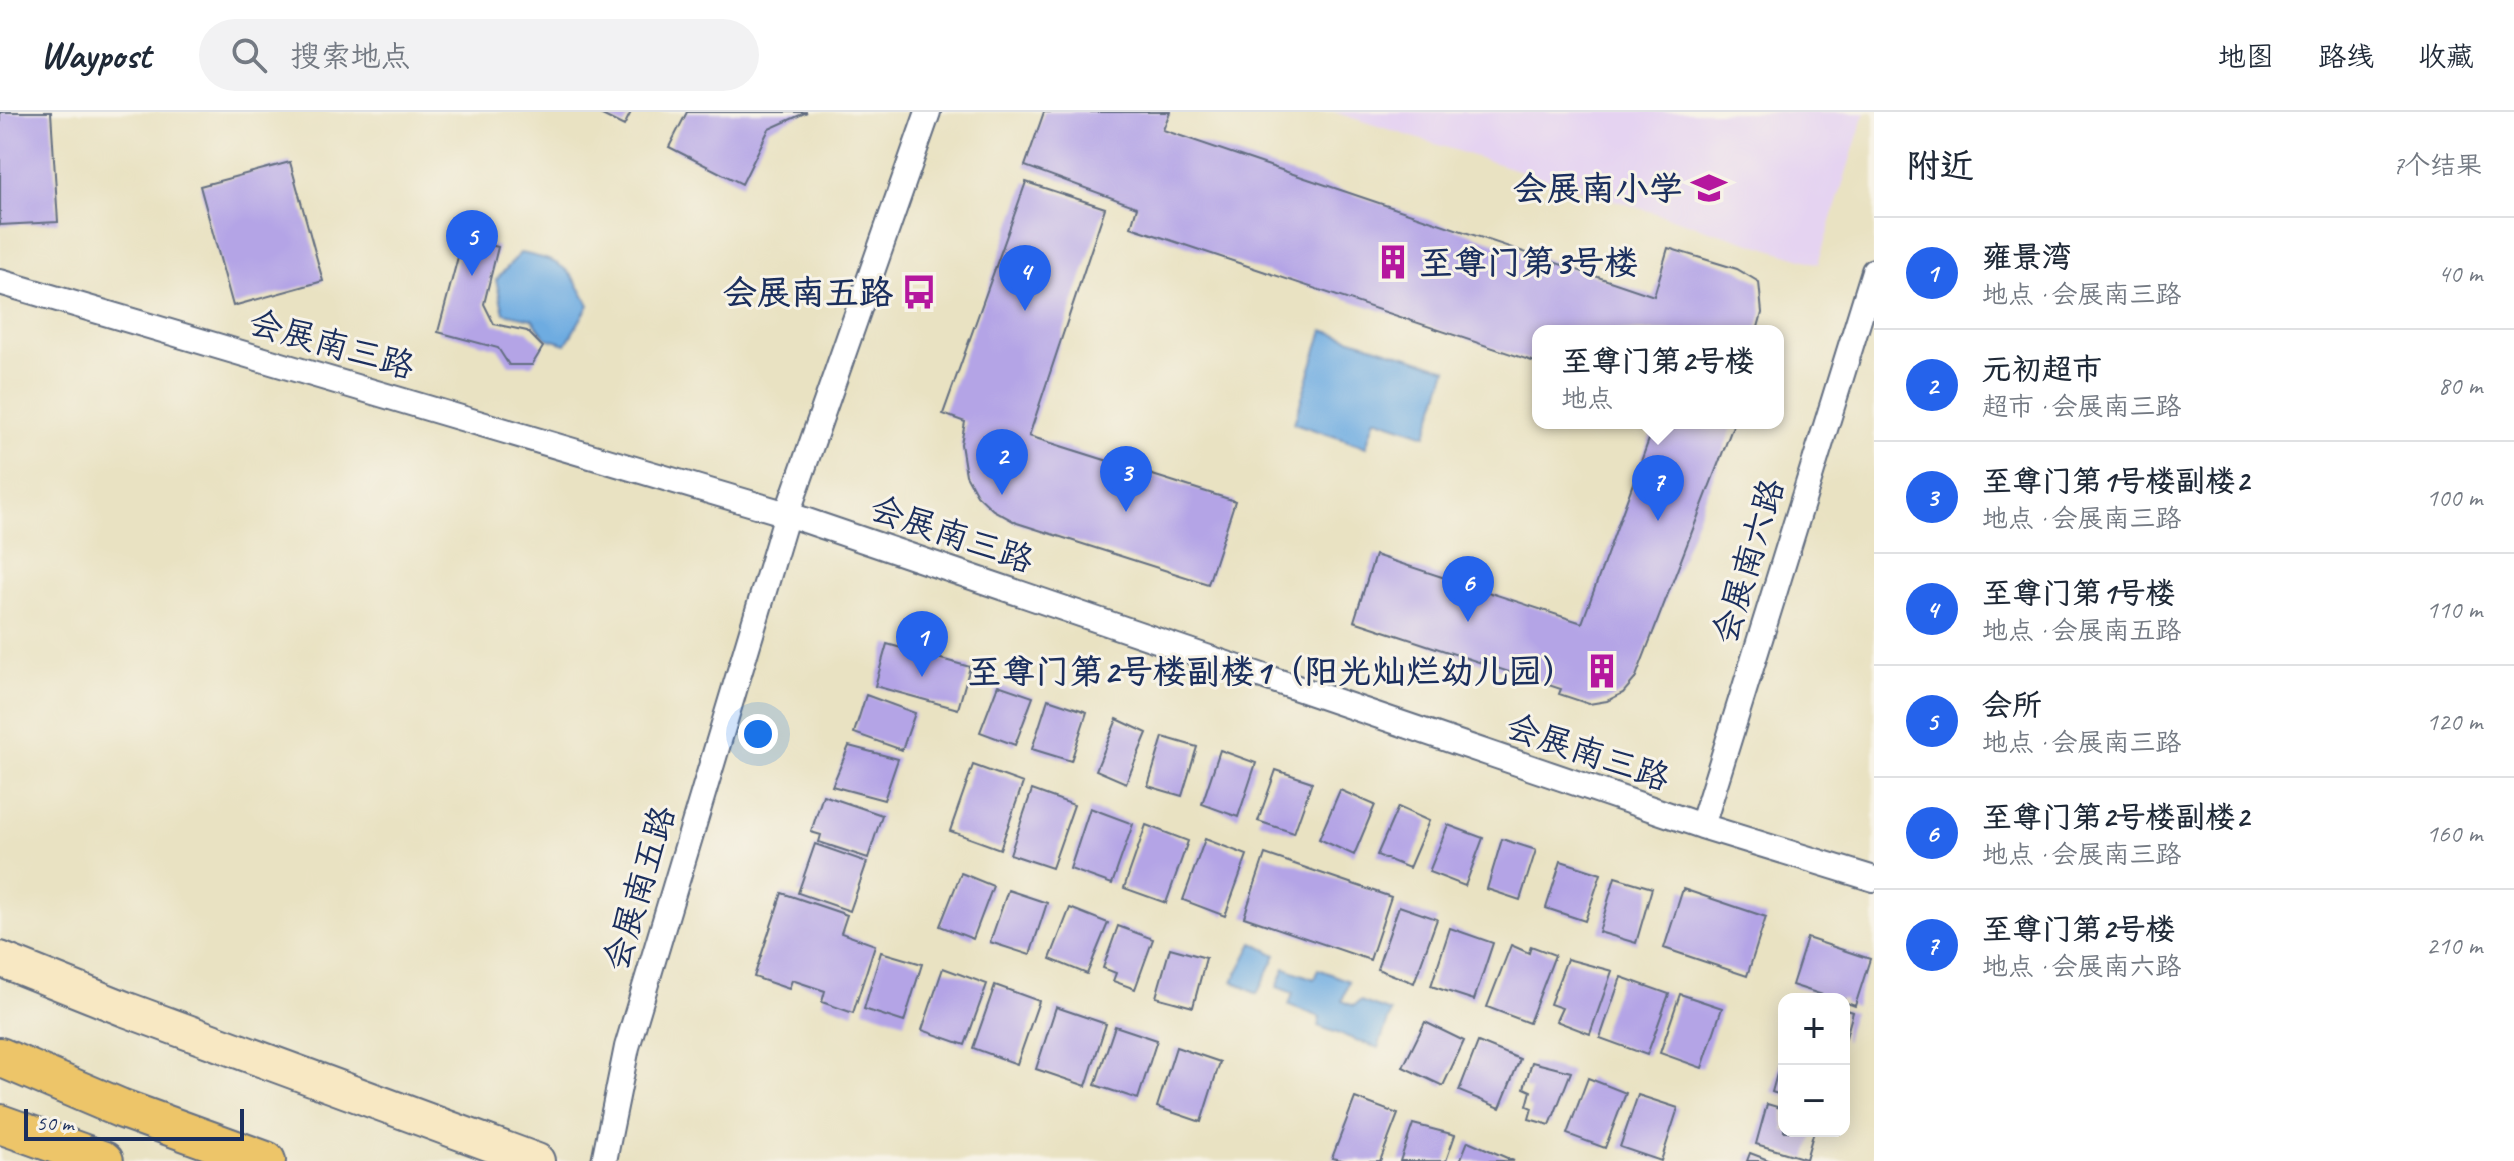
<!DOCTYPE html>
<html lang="zh">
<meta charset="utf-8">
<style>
:root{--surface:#fff;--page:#f2f2f3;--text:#1f2937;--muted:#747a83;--line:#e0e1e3;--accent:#2563eb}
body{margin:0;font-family:Caveat,"LXGW WenKai TC",sans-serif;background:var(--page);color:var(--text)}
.controls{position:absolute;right:24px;bottom:24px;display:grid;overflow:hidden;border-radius:16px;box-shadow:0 4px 20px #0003}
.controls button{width:72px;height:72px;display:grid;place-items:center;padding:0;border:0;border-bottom:2px solid var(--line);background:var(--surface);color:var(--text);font:40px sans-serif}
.scale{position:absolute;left:24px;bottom:20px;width:220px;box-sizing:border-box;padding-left:8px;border:4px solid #1b2f5e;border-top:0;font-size:22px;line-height:28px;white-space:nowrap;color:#1b2f5e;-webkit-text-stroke:6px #f7f3e8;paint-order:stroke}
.you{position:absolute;left:758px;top:622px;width:28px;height:28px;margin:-20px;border:6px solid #fff;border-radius:50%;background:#1a73e8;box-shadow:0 0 0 12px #1a73e833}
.badge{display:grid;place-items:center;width:52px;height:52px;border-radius:50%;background:var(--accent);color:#fff;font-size:26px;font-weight:700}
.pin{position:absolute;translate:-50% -66px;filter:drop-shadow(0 2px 4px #0008)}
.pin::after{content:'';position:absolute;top:42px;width:28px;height:24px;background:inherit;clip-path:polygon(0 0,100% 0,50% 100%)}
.popup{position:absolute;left:1532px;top:213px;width:252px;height:104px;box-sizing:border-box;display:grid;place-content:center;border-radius:16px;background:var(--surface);filter:drop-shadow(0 2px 6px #0005);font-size:26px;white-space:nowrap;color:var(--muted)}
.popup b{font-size:30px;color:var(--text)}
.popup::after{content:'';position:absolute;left:50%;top:100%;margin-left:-16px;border:16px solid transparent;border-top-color:var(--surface)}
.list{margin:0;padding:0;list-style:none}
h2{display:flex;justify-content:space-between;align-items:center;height:104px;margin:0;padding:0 32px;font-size:34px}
h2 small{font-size:26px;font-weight:400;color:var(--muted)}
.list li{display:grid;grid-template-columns:52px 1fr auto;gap:24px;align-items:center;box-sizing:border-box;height:112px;padding:0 32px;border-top:2px solid var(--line)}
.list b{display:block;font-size:30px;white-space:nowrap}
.list p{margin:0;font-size:26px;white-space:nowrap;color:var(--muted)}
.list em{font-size:26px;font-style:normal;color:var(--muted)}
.icon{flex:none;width:44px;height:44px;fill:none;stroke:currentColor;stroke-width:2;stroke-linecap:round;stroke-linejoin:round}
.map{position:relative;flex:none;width:1874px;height:1049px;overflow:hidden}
header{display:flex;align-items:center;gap:48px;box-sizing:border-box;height:112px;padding:0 40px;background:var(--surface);border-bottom:2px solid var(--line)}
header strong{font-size:38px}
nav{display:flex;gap:44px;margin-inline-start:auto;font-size:28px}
.search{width:560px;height:72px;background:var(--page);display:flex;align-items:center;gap:20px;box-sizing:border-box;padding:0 28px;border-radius:44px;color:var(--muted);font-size:30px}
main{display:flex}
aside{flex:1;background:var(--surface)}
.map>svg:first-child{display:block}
</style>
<header>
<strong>Waypost</strong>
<div class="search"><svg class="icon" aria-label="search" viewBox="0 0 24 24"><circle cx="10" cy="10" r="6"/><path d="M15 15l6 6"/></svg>搜索地点</div>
<nav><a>地图</a><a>路线</a><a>收藏</a></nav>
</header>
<main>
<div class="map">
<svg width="1874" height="1049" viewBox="0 0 1874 1049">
<rect width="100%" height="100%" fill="#f7f3e8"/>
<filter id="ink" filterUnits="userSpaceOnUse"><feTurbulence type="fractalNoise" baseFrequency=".0125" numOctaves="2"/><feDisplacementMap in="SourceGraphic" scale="16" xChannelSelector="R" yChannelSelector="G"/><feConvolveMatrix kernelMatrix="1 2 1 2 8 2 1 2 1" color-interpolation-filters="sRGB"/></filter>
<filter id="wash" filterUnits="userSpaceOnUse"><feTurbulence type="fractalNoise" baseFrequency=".006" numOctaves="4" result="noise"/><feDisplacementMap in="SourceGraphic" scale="32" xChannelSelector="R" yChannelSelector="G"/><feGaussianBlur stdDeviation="1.8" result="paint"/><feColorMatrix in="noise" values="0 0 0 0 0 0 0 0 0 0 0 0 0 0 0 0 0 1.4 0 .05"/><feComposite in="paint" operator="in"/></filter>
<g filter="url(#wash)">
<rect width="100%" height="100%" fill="#e9e2c2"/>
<path fill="#e5d3f1" d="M1333 0H1865L1818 152Z"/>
<path fill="#6eace1" stroke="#446ea0" stroke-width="2" d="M520 141C563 149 569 155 589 193L566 232 546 226 532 207 504 201 496 168Z
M1323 218 1447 257 1426 323 1375 306 1366 335 1294 311Z
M1253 831 1276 843 1257 882 1233 869Z
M1285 856 1314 867 1318 857 1349 869 1342 889 1354 894 1360 889 1391 900 1378 936 1318 914 1320 905 1289 893 1293 881 1277 875Z"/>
<g id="blocks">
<path fill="#b4a4e6" d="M0 0H51L58 110 0 113Z
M596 0H631L624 14Z
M687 0H807L769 17 742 72 669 35Z
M1044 0H1170L1163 18 1654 184 1668 136 1737 157 1759 170 1762 201 1757 219H1538V251L1131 115 1137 95 1025 54Z
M290 50 323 169 233 194 200 74Z
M1026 70 1105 96 1029 324 1235 389 1208 472 1017 411 993 398 977 383 966 363 961 332 965 310 943 302Z
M463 126 498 135 484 192 494 212 527 219 543 235 532 253H509L498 236 438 220Z
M1655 311H1734L1635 567 1623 581 1607 589 1589 592 1559 582 1561 577 1354 509 1375 443 1582 511Z
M887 532 970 555 958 597 875 574Z
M998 573 1033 585 1015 633 980 620Z
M866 583 915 601 902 638 854 621Z
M1048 587 1087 600 1071 649 1032 637Z
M1117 607 1147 621 1126 671 1096 658Z
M1163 625 1197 635 1182 684 1148 674Z
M849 634 898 647 884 688 832 674Z
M1220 638 1256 651 1238 705 1202 692Z
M973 653 1023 671 1000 737 950 719Z
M1276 658 1312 670 1294 721 1258 709Z
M1032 678 1074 693 1052 756 1010 742Z
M1340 678 1375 693 1354 743 1319 727Z
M823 683 882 703 868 746 819 730 821 723 811 720Z
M1398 695 1429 709 1409 756 1377 743Z
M1090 696 1133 712 1112 772 1070 757Z
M1146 713 1188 729 1166 791 1124 776Z
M1448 713 1483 726 1465 774 1429 760Z
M1205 727 1247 743 1225 804 1183 788Z
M1502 727 1536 738 1520 788 1487 777Z
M815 732 867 750 850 799 798 781Z
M1265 742 1391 785 1370 848 1244 805Z
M1561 749 1601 762 1585 809 1546 796Z
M961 761 993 774 973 827 940 814Z
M1615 765 1652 776 1636 831 1599 820Z
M1683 777 1766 805 1747 864 1664 836Z
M1008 778 1047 791 1030 843 990 830Z
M782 781 847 803 841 821 875 833 853 901 822 890 825 879 792 868 789 877 754 865Z
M1399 794 1437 807 1414 871 1377 857Z
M1070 796 1108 811 1087 862 1050 847Z
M1118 814 1153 827 1135 877 1113 869 1116 861 1103 856Z
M1450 816 1493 831 1474 888 1431 874Z
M1807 826 1870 847 1855 894 1844 890V887H1835L1792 873Z
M1511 833 1529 841 1531 834 1555 843 1529 911 1487 895Z
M1170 836 1206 846 1193 895 1156 885Z
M881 840 922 852 904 910 864 897Z
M1567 847 1612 859 1590 922 1556 909 1562 896 1550 892Z
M943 856 987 872 965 933 922 918Z
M1621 865 1669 882 1647 943 1600 926Z
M995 873 1039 889 1017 952 973 936Z
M1680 882 1722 896 1702 956 1660 941Z
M1056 895 1106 912 1086 974 1036 957Z
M1844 897 1853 900 1845 929H1844Z
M1425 910 1464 929 1443 974 1403 955Z
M1115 914 1157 928 1138 987 1095 973Z
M1478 930 1520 947 1500 996 1459 979Z
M1176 935 1220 950 1201 1010 1157 995Z
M1783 940H1784V984L1772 980Z
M1532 950 1571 960 1550 1013 1529 1007 1532 996 1527 994 1531 979 1524 976Z
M1588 966 1626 981 1605 1036 1567 1022Z
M1638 983 1678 996 1661 1049 1620 1035Z
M1355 986 1398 1002 1380 1049H1345L1332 1046Z
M1767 992 1784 997V1019H1814L1806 1047 1756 1032Z
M1413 1012 1455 1023 1446 1049H1400Z
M1468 1029 1514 1049H1460Z
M1750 1041 1771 1049H1747Z"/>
</g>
</g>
<g filter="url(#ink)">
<use href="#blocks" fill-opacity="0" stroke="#636e81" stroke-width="2"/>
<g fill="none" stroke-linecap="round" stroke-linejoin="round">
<g stroke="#636e81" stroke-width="28">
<path id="street" d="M0 170 787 402 1702 714 1874 767
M1702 714 1874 159
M604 1049 627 935 787 402 928 0"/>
</g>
<g stroke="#636e81" stroke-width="38">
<path id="secondary" d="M0 847 125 897 537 1049"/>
</g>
<g stroke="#636e81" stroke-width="42">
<path id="primary" d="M0 945 120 996 266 1049
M0 1012 104 1049"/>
</g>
<use href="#street" stroke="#fff" stroke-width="24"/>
<use href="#secondary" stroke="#f8e8c3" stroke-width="34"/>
<use href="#primary" stroke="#edc569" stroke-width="38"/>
</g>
</g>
<defs>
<g id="school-bare" transform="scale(2.76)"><path d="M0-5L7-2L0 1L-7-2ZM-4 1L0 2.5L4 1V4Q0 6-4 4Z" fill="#b5179e" stroke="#f7f3e8" stroke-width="2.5" paint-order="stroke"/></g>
<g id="building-bare" transform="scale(2.76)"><path d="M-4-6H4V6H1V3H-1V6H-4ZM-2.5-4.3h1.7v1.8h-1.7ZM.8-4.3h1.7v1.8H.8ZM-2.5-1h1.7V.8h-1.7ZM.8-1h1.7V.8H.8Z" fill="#b5179e" stroke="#f7f3e8" stroke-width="2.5" paint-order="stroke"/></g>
<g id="bus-bare" transform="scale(2.76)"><path d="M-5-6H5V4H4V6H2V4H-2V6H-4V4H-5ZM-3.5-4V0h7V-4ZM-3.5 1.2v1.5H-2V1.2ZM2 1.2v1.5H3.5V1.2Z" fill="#b5179e" stroke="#f7f3e8" stroke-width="2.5" paint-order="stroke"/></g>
</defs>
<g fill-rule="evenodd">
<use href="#school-bare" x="1709" y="76"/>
<use href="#building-bare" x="1393" y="150"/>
<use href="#bus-bare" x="919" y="180"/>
<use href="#building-bare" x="1602" y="559"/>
</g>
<g text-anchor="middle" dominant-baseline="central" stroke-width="6" stroke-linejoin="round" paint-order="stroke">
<g font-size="34" font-weight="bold" fill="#1b2f5e" stroke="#f7f3e8" text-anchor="end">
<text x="1683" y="76">会展南小学</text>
<text x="1419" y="150" text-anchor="start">至尊门第3号楼</text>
<text x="893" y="180">会展南五路</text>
<text x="1576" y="559">至尊门第2号楼副楼1（阳光灿烂幼儿园）</text>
</g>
<g font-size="34" fill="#1b2f5e" stroke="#f7f3e8">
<text transform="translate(332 232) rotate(16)">会展南三路</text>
<text transform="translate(952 422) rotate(19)">会展南三路</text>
<text transform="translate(1748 449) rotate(-73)">会展南六路</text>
<text transform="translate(1588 640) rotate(19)">会展南三路</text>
<text transform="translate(639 776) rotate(-73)">会展南五路</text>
</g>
</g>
</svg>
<div class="controls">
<button>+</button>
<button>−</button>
</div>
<div class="scale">50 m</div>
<div class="you"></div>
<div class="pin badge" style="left:922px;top:565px">1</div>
<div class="pin badge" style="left:1002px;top:383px">2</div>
<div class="pin badge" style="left:1126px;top:400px">3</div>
<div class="pin badge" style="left:1025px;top:199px">4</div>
<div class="pin badge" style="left:472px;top:164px">5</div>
<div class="pin badge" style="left:1468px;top:510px">6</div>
<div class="pin badge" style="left:1658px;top:409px">7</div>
<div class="popup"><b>至尊门第2号楼</b>地点</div>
</div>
<aside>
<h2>附近<small>7个结果</small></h2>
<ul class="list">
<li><span class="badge">1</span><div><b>雍景湾</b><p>地点 · 会展南三路</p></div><em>40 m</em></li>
<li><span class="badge">2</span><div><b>元初超市</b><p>超市 · 会展南三路</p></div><em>80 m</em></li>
<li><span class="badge">3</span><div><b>至尊门第1号楼副楼2</b><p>地点 · 会展南三路</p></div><em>100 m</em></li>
<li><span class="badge">4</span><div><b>至尊门第1号楼</b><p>地点 · 会展南五路</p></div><em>110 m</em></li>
<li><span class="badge">5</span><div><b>会所</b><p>地点 · 会展南三路</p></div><em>120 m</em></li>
<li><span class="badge">6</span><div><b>至尊门第2号楼副楼2</b><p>地点 · 会展南三路</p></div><em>160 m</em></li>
<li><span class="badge">7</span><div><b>至尊门第2号楼</b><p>地点 · 会展南六路</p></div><em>210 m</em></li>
</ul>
</aside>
</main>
